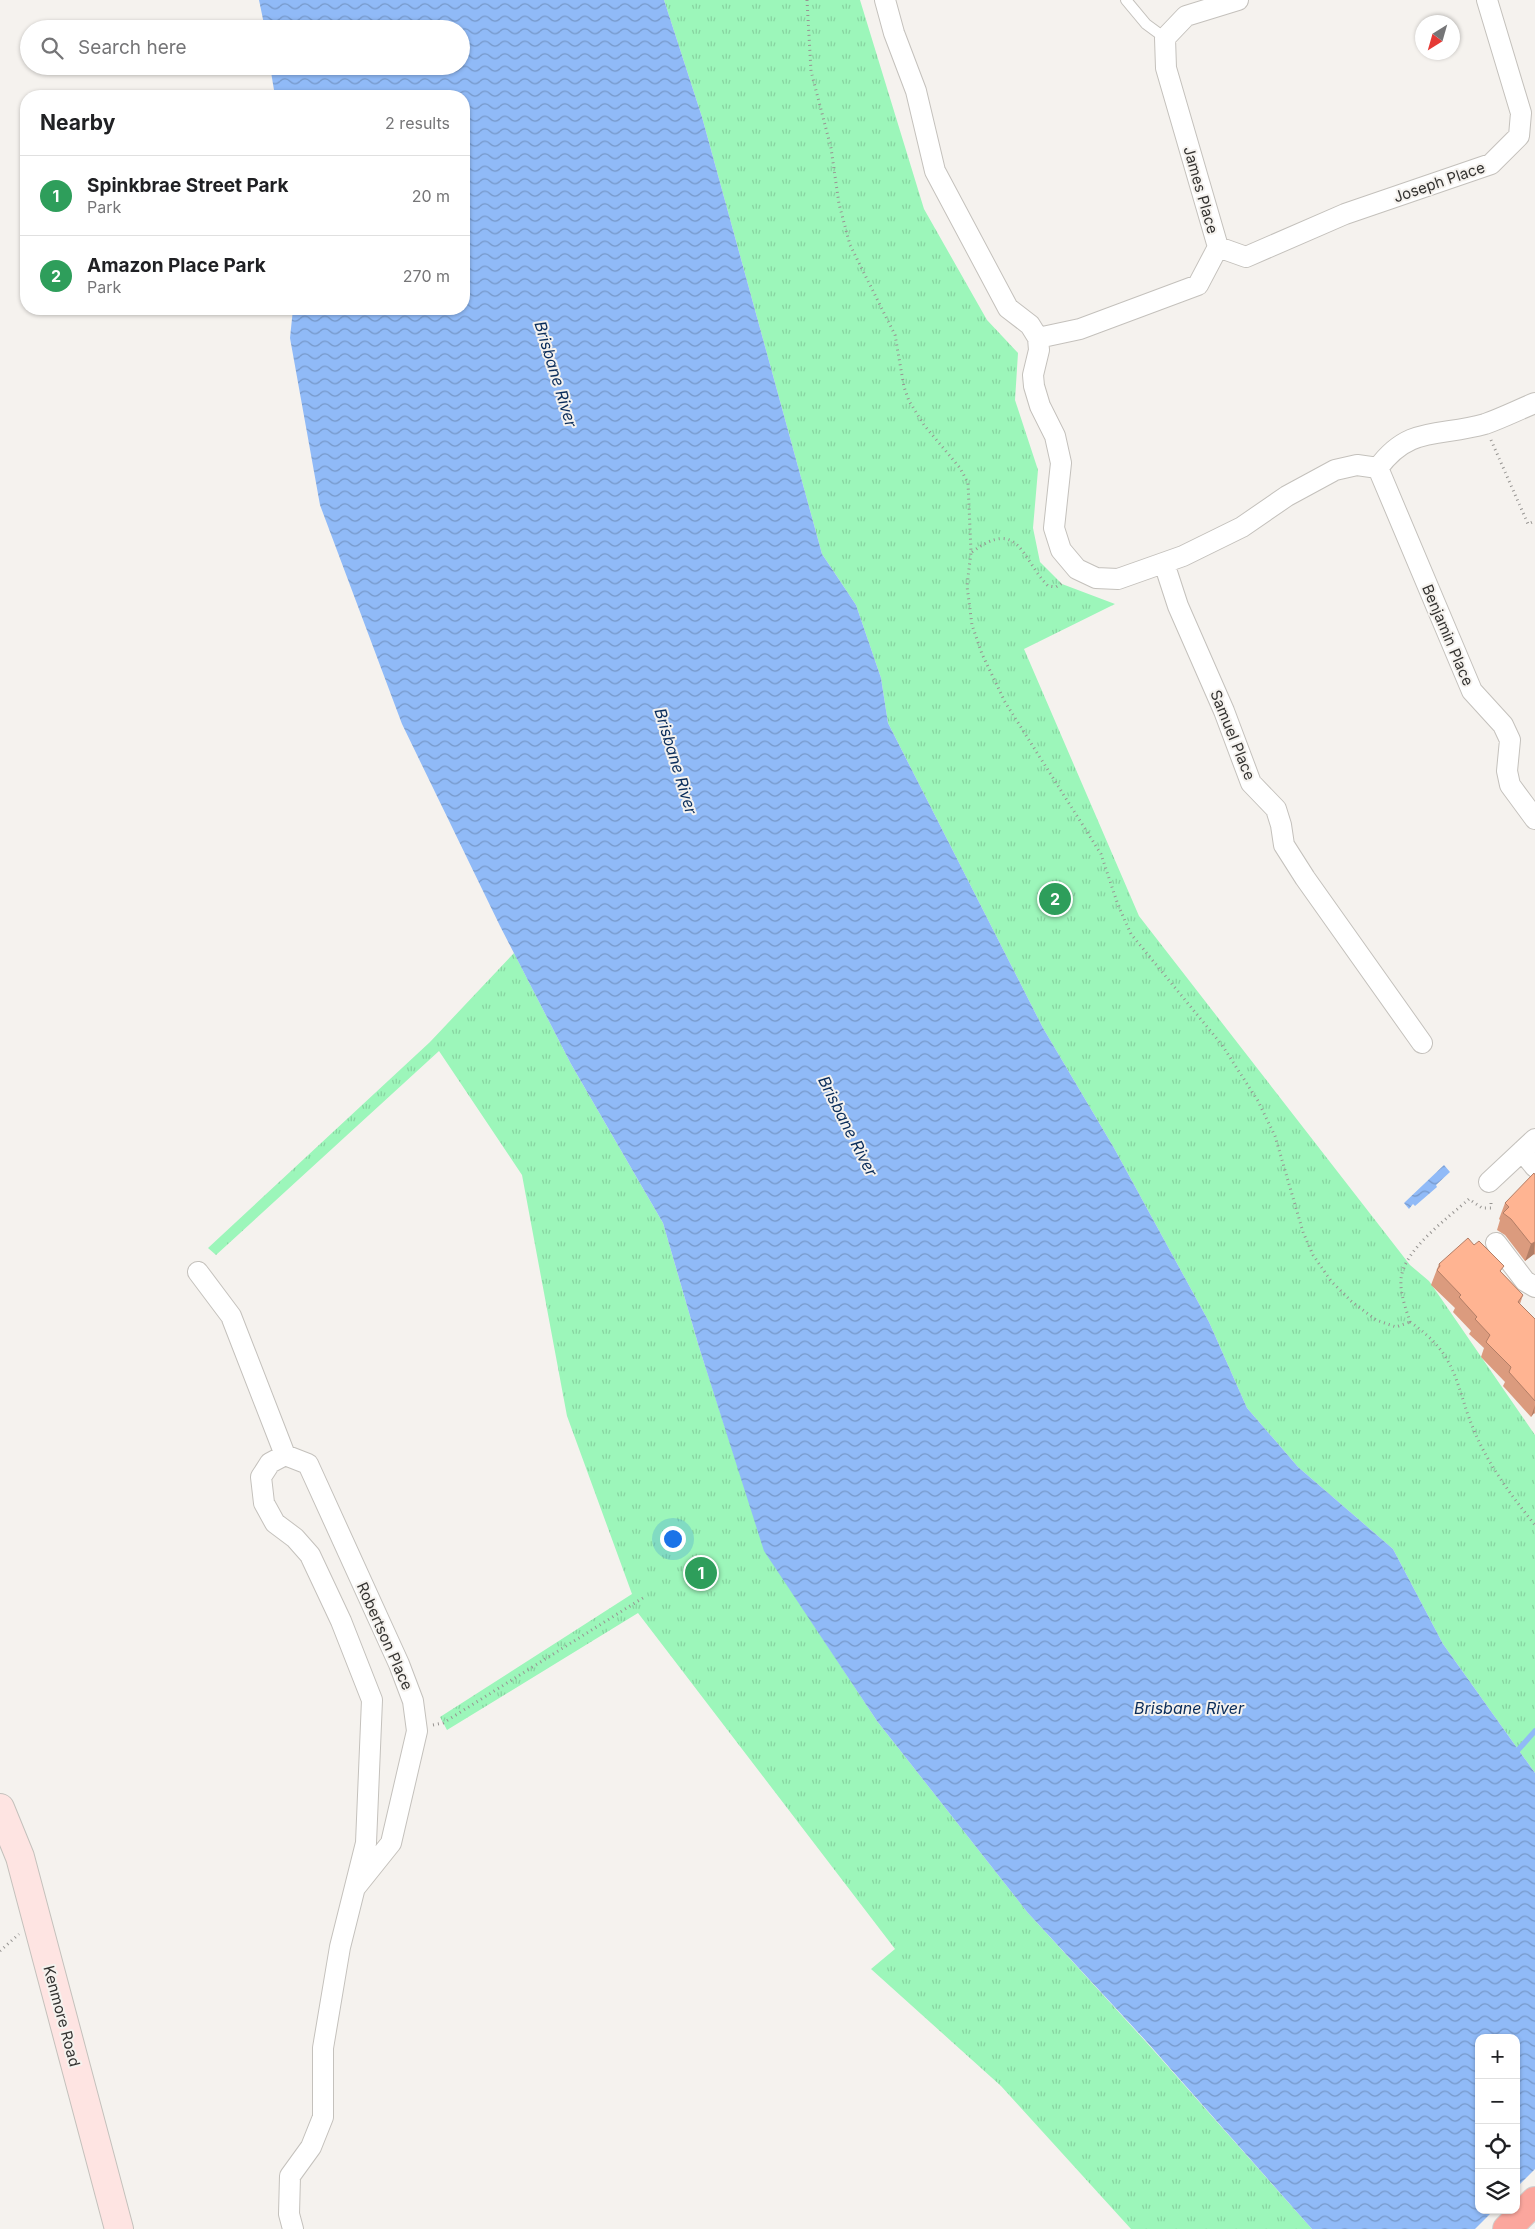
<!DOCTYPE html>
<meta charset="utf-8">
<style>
:root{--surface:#fff;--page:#f2f2f2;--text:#202124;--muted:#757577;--line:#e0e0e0;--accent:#b45309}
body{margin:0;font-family:Inter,sans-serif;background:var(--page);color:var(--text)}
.controls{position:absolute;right:15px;bottom:15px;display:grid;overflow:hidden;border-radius:10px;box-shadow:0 1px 4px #0004}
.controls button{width:45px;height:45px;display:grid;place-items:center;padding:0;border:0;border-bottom:1px solid var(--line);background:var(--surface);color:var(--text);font:25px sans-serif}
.compass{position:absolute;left:1415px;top:15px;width:45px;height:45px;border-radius:50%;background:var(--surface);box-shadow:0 1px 4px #0004;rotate:217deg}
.you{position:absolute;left:672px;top:1538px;width:18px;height:18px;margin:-12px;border:4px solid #fff;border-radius:50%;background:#1a73e8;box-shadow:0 0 0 8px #1a73e833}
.badge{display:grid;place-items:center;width:32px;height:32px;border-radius:50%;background:var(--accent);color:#fff;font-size:16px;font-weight:700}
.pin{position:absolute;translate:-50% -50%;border:2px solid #fff;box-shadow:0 1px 5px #0006}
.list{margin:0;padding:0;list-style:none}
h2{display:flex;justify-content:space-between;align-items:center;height:65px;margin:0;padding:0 20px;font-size:21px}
h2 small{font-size:16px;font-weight:400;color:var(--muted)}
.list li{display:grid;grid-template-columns:32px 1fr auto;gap:15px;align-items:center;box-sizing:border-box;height:80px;padding:0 20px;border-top:1px solid var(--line)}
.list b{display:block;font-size:19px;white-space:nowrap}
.list p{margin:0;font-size:16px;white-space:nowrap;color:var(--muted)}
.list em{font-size:16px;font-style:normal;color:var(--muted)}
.icon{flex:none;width:28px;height:28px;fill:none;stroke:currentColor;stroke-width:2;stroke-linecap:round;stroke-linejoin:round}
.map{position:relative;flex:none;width:1535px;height:2229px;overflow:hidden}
.search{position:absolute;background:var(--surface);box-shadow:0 1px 4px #0004;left:20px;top:20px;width:450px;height:55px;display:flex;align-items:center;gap:12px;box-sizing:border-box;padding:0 18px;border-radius:28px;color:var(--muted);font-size:19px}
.panel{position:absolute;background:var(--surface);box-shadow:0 1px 4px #0004;left:20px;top:90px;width:450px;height:225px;border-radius:20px}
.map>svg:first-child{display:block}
</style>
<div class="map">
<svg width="1535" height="2229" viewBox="0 0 1535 2229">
<defs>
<pattern id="park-tufts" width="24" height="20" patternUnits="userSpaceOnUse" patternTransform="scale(1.25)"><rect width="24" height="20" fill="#9cf6ba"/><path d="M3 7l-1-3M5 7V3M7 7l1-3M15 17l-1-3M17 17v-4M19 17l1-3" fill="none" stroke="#87d3a0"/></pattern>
<pattern id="water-waves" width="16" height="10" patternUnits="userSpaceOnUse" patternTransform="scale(1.25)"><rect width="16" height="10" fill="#90baf7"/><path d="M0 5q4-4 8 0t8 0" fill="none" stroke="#7698c9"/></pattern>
</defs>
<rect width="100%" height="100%" fill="#f5f2ee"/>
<path fill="url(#park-tufts)" d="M664 0H860L924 209 987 320 1018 353 1015 400 1038 470 1033 528 1040 562 1062 584 1115 604 1024 649 1139 916 1410 1265 1429 1281 1535 1435V1773L1443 1644 1393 1549 1298 1467 1247 1408 1209 1322 1114 1148 1043 1028 888 723 881 678 856 605 822 554 702 117Z
M514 953 571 1064 663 1223 699 1347 765 1551 877 1721 1028 1913 1147 2043 1312 2229H1131L1001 2086 871 1969 895 1949 638 1613 447 1730 440 1717 632 1594 567 1416 522 1175 439 1051 216 1255 208 1248 430 1042Z"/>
<path fill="url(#water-waves)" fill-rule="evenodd" d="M259 0H664L702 117 822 554 856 605 881 678 888 723 1043 1028 1114 1148 1209 1322 1247 1408 1298 1467 1393 1549 1443 1644 1535 1773V2229H1312L1147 2042 1028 1913 877 1721 764 1551 699 1347 663 1223 571 1064 500 926 402 724 320 505 290 338 293 309H464V96H275L270 66H461V29H265ZM1479 2038H1516V2210H1479Z
M1444 1165 1450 1172 1436 1185 1437 1187 1415 1206 1413 1204 1409 1209 1404 1203Z"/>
<path fill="#f5f2ee" d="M1535 2169V2229H1475L1494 2210H1516V2188Z"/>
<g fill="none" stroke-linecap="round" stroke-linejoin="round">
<path stroke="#90baf7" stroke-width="5.5" d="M1518 1750 1535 1731"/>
<g stroke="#c4c1bc" stroke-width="12">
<path id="lane" d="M1126 0 1146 24 1165 38"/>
</g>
<g stroke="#c4c1bc" stroke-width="22">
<path id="street" d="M885 0 894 33 916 91 935 171 1008 308 1030 325 1038 338 1039 350 1033 375 1034 386 1040 406 1055 436 1061 463 1054 528 1061 550 1077 569 1096 578 1118 579 1183 556 1242 527 1287 496 1335 470 1357 465 1378 468C1409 425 1440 437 1485 424 1502 418 1518 410 1535 403
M1218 247 1246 257 1345 214 1491 164 1519 136 1521 113 1487 0
M1038 338 1080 329 1198 285 1218 247 1166 68 1165 38 1186 16 1238 0
M1378 468 1472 691 1503 725 1510 740 1507 771 1510 785 1535 819
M1164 563 1178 606 1224 711 1251 783 1276 809 1281 825 1284 845 1305 878 1422 1043
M1522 1151 1535 1167
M1489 1182 1535 1139
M1496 1243 1525 1281 1535 1287
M198 1272 231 1316 285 1455
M293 2229 289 2214 290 2176 311 2147 323 2117V2048L340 1947 366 1843 372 1700 341 1621 310 1555 295 1538 275 1523 264 1503 261 1477 270 1463 285 1455 308 1464 399 1664 413 1701 417 1731 391 1843 355 1888"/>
</g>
<g stroke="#c4c1bc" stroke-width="30">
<path id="secondary" d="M0 1808 20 1857 119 2229"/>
</g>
<g stroke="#cecece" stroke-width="30">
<path id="highway" d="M1507 2229 1535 2201"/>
</g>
<path stroke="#979592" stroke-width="3" stroke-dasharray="1 4" stroke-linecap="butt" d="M807 0 811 71 831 148 839 204 850 245 895 335 904 387 909 401 924 425 960 468 968 483 971 552 967 586 972 625 982 654 1005 702 1101 854 1118 905 1131 934 1222 1045 1258 1101 1275 1136 1303 1232 1313 1255 1331 1281 1352 1302 1376 1320 1396 1327 1410 1322
M1491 440 1528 524 1535 521
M972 552C1019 517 1021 558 1048 586L1056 587 1064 582
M1410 1322C1461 1357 1454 1386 1476 1435 1490 1467 1513 1498 1535 1525
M1410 1322C1406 1309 1400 1294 1401 1280 1402 1251 1448 1218 1469 1199L1482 1208H1491V1200
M433 1725 443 1723 646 1596
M0 1951 19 1934"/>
<use href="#lane" stroke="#fff" stroke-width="10"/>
<use href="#street" stroke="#fff" stroke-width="20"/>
<use href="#secondary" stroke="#fee4e2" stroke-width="28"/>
<use href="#highway" stroke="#fba69d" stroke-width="28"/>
</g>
<path fill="#db9b7e" d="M1535 1175V1255L1534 1254 1525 1261 1505 1235 1497 1230 1500 1220 1499 1219 1505 1203Z
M1439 1264 1502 1273 1523 1295 1520 1304 1535 1319V1414L1534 1413 1531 1417 1503 1386 1505 1382 1481 1357 1484 1348 1469 1334 1471 1331 1453 1312 1455 1308 1431 1285Z"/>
<path fill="#b27e66" d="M1535 1242 1534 1254 1525 1261 1531 1244Z
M1535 1405 1534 1413 1531 1417Z"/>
<path fill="#ffb492" stroke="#b27e66" d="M1534 1173 1535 1175V1242L1531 1244 1511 1219 1503 1213 1509 1207 1505 1203Z
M1468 1238 1474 1245 1479 1241 1504 1266 1500 1271 1523 1295 1518 1302 1535 1319V1401L1509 1372 1511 1367 1486 1342 1490 1335 1475 1319 1477 1317 1459 1297 1461 1295 1437 1270 1440 1266 1439 1264Z"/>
<g text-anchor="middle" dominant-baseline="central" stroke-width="4" stroke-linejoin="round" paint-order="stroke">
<g font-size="15" fill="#343331" stroke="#f5f2ee">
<text transform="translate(1439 182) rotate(-19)">Joseph Place</text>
<text transform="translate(1201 190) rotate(74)">James Place</text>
<text transform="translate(1448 635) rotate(67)">Benjamin Place</text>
<text transform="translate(1233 735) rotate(68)">Samuel Place</text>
<text transform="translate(385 1636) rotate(66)">Robertson Place</text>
<text transform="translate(62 2016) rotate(75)">Kenmore Road</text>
</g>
<g font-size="16" font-style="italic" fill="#092c5a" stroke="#f5f2ee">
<text transform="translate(556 374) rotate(73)">Brisbane River</text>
<text transform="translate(676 761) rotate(73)">Brisbane River</text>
<text transform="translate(848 1126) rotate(63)">Brisbane River</text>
<text x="1189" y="1708">Brisbane River</text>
</g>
</g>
</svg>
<div class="controls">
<button>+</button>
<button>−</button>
<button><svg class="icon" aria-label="locate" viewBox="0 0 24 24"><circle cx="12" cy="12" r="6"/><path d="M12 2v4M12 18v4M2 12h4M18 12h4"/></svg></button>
<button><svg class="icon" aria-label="layers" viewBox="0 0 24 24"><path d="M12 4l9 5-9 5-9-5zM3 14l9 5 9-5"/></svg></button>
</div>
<svg class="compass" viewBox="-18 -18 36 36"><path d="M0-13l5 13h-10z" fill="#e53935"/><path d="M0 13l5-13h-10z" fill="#757577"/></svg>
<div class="you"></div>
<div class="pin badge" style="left:701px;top:1573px;background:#2e9e5b">1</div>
<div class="pin badge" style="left:1055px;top:899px;background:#2e9e5b">2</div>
<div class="search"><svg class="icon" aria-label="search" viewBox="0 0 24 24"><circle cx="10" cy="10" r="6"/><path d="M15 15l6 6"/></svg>Search here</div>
<section class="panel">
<h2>Nearby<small>2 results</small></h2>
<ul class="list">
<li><span class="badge" style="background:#2e9e5b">1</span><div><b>Spinkbrae Street Park</b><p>Park</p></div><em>20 m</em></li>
<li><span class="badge" style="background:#2e9e5b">2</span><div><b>Amazon Place Park</b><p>Park</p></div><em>270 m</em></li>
</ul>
</section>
</div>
